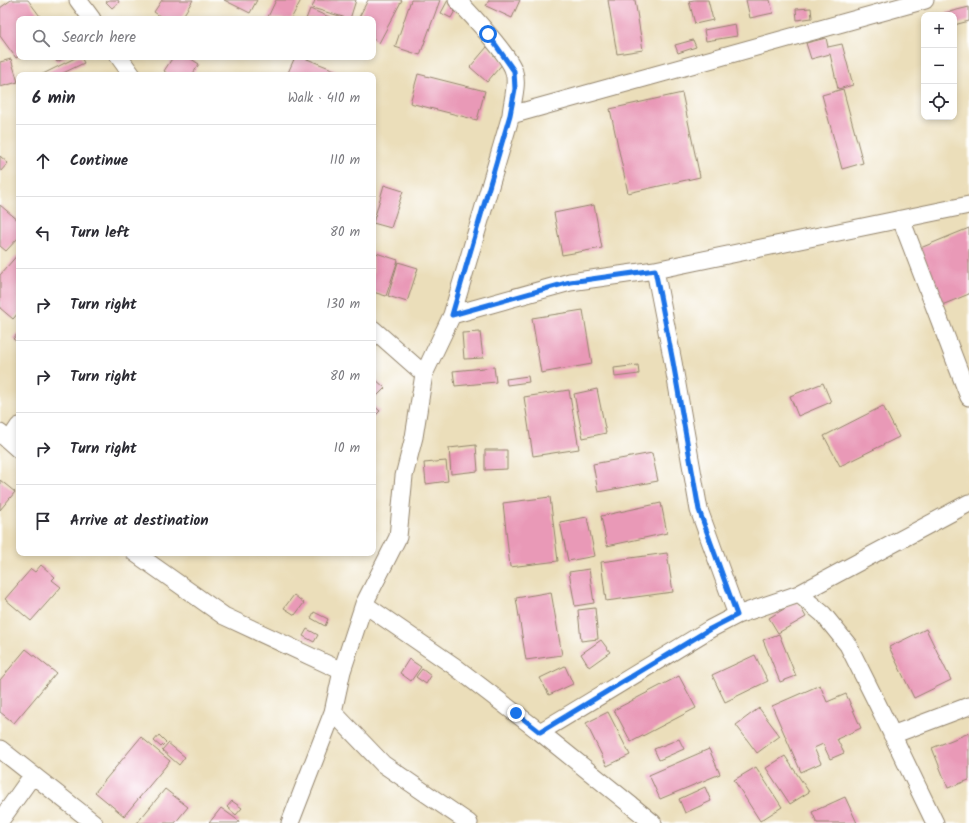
<!DOCTYPE html>
<meta charset="utf-8">
<style>
:root{--surface:#fff;--page:#f2f2f3;--text:#2b2b33;--muted:#7c7c81;--line:#e1e1e2}
body{margin:0;font-family:Kalam,sans-serif;background:var(--page);color:var(--text)}
.controls{position:absolute;right:12px;top:12px;display:grid;overflow:hidden;border-radius:8px;box-shadow:0 2px 6px #0003}
.controls button{width:36px;height:36px;display:grid;place-items:center;padding:0;border:0;border-bottom:1px solid var(--line);background:var(--surface);color:var(--text);font:20px sans-serif}
.stop{position:absolute;width:12px;height:12px;margin:-9px;border:3px solid #1a73e8;border-radius:50%;background:#fff}
.stop.end{background:#1a73e8;border-color:#fff;box-shadow:0 1px 4px #0008}
.list{margin:0;padding:0;list-style:none}
h2{display:flex;justify-content:space-between;align-items:center;height:52px;margin:0;padding:0 16px;font-size:17px}
h2 small{font-size:13px;font-weight:400;color:var(--muted)}
.list li{display:grid;grid-template-columns:26px 1fr auto;gap:12px;align-items:center;box-sizing:border-box;height:72px;padding:0 16px;border-top:1px solid var(--line)}
.list b{display:block;font-size:15px;white-space:nowrap}
.list em{font-size:13px;font-style:normal;color:var(--muted)}
.icon{flex:none;width:22px;height:22px;fill:none;stroke:currentColor;stroke-width:2;stroke-linecap:round;stroke-linejoin:round}
.map{position:relative;flex:none;width:969px;height:823px;overflow:hidden}
.search{position:absolute;background:var(--surface);box-shadow:0 2px 6px #0003;left:16px;top:16px;width:360px;height:44px;display:flex;align-items:center;gap:10px;box-sizing:border-box;padding:0 14px;border-radius:8px;color:var(--muted);font-size:15px}
.panel{position:absolute;background:var(--surface);box-shadow:0 2px 6px #0003;left:16px;top:72px;width:360px;height:484px;border-radius:8px}
.map>svg:first-child{display:block}
</style>
<div class="map">
<svg width="969" height="823" viewBox="0 0 969 823">
<rect width="100%" height="100%" fill="#fff"/>
<filter id="ink" filterUnits="userSpaceOnUse"><feTurbulence type="fractalNoise" baseFrequency=".025" numOctaves="2"/><feDisplacementMap in="SourceGraphic" scale="8" xChannelSelector="R" yChannelSelector="G"/><feConvolveMatrix kernelMatrix="1 2 1 2 8 2 1 2 1" color-interpolation-filters="sRGB"/></filter>
<filter id="wash" filterUnits="userSpaceOnUse"><feTurbulence type="fractalNoise" baseFrequency=".012" numOctaves="4" result="noise"/><feDisplacementMap in="SourceGraphic" scale="16" xChannelSelector="R" yChannelSelector="G"/><feGaussianBlur stdDeviation="0.9" result="paint"/><feColorMatrix in="noise" values="0 0 0 0 0 0 0 0 0 0 0 0 0 0 0 0 0 1.4 0 .05"/><feComposite in="paint" operator="in"/></filter>
<g filter="url(#wash)">
<rect width="100%" height="100%" fill="#ebdeba"/>
<g id="blocks">
<path fill="#e999b7" d="M11 0H28L42 19H19V56L16 58 0 36V8Z
M109 0H118L119 2 112 8 106 2Z
M162 0H193L181 19H164L154 12Z
M224 0H257L250 13Z
M276 0H301L291 19H267Z
M315 0H356L350 19 312 8Z
M368 0H402L379 43 373 39V19H358Z
M411 0H440L420 55 395 47Z
M448 0 458 5 451 18 441 13Z
M489 0H520L512 18 486 6Z
M608 0H635L643 50 617 54Z
M694 0H708L713 20 695 24 689 1Z
M746 0H770L773 13 750 18Z
M969 7V21L954 25V15H945V13Z
M811 8 812 18 797 20 796 9Z
M310 9 334 19H306Z
M735 24 737 36 706 41 704 30Z
M826 38 828 47 842 44 853 85 838 89 830 54 811 59 806 43Z
M693 40 696 47 678 53 675 45Z
M487 47 504 62 487 82 470 67Z
M54 57H67L57 62Z
M77 57H81L84 63 59 75H41Z
M173 57H188L199 64 192 75H169L164 71Z
M295 57H302L347 75H287Z
M11 59 18 82 0 87V62Z
M418 74 485 91 477 120 410 103Z
M843 89 863 163 842 169 822 95Z
M682 93 700 177 628 193 610 109Z
M0 156 8 163 0 172Z
M384 185 403 191 391 228 373 223Z
M0 205 19 221V237L6 251 0 246Z
M594 205 602 248 562 255 554 213Z
M969 228V294L942 305 918 249Z
M373 252 398 260 386 296 373 292Z
M19 253V312L13 319 0 308V275Z
M398 262 418 268 407 302 388 296Z
M583 310 592 364 541 373 532 318Z
M19 332V343L13 339Z
M480 332 483 358 464 359 462 333Z
M638 365 639 374 615 377 614 368Z
M494 367 496 382 455 386 453 371Z
M528 376 529 382 507 385 506 379Z
M373 377 385 388 373 400Z
M823 383 831 402 798 416 790 396Z
M597 389 606 433 583 438 574 394Z
M569 390 579 449 533 456 524 397Z
M373 405 380 411 373 418Z
M883 406 899 437 840 466 824 436Z
M476 445 478 471 451 474 449 448Z
M485 450H507V469L485 470Z
M652 453 658 481 598 492 593 464Z
M446 461 448 481 426 484 424 463Z
M0 480 15 492 0 510Z
M550 497 558 561 510 567 503 503Z
M661 503 667 533 607 546 601 516Z
M587 517 595 556 568 561 560 522Z
M667 553 673 592 606 601 601 562Z
M41 565 55 577 52 580 61 587 31 621 5 599 31 569 35 572Z
M589 569 594 603 575 606 569 572Z
M551 592 562 655 526 660 516 598Z
M294 595 304 603 295 615 284 608Z
M797 601 806 617 778 633 769 618Z
M595 608 598 639 581 641 578 610Z
M314 612 328 619 325 626 311 618Z
M307 629 318 635 314 642 303 636Z
M926 629 951 680 914 698 889 647Z
M779 634 796 676 780 682 763 640Z
M601 640 610 652 589 667 581 654Z
M26 649 56 673 14 723 0 712V680Z
M755 655 768 681 725 702 712 675Z
M409 659 421 667 411 681 400 673Z
M565 666 573 684 549 695 540 678Z
M422 669 431 676 426 684 416 677Z
M679 676 696 708 631 742 614 710Z
M820 685 827 702 846 694 861 728 837 739 844 753 830 759 823 744 814 748 821 763 801 772 772 706Z
M759 708 780 736 757 753 736 725Z
M608 712 630 755 607 766 586 723Z
M969 733V780L948 788 932 748Z
M159 735 166 742 161 747 154 741Z
M141 737 170 761 124 816 95 792Z
M679 739 684 749 659 760 654 749Z
M168 743 185 757 179 765 162 750Z
M709 749 720 774 660 799 649 775Z
M785 756 809 792 790 804 766 768Z
M756 767 782 807 760 821 734 780Z
M705 787 711 801 685 813 679 799Z
M165 789 188 807 175 823H137Z
M845 797 857 823H817L812 812Z
M232 801 242 808 236 815 227 807Z
M221 808 239 821 238 823H209Z"/>
</g>
</g>
<g filter="url(#ink)">
<use href="#blocks" fill-opacity="0" stroke="#93846c" stroke-width="1"/>
<g fill="none" stroke-linecap="round" stroke-linejoin="round">
<g stroke="#93846c" stroke-width="19">
<path id="minor" d="M78 0 92 19
M119 57 132 75
M511 115 925 0
M901 219 969 397
M655 270 673 362 699 510 737 615
M452 315 570 282 655 270 969 205
M373 329 424 374
M0 433 19 450
M9 441 19 426
M135 553 224 616 342 671
M799 594 823 614 848 645 878 705 935 823
M364 604 454 666 540 732 653 823
M333 712 383 764 469 823
M540 732 710 629 737 615 799 594 969 503
M892 735 969 706
M0 749 94 823
M0 821 32 776
M290 823 333 712 342 671 364 604 398 537 404 476 414 437 424 374 452 315 511 115C512 101 518 85 514 72 511 57 469 12 457 0"/>
</g>
<use href="#minor" stroke="#fff" stroke-width="17"/>
</g>
</g>
<g fill="none" stroke-linecap="round" stroke-linejoin="round" filter="url(#ink)">
<path stroke="#1a73e8" stroke-width="5" d="M488 34 514 71 515 89 510 115 452 315 570 282 655 270 673 362 699 510 737 615 710 629 540 732 516 713"/>
</g>
</svg>
<div class="controls">
<button>+</button>
<button>−</button>
<button><svg class="icon" aria-label="locate" viewBox="0 0 24 24"><circle cx="12" cy="12" r="6"/><path d="M12 2v4M12 18v4M2 12h4M18 12h4"/></svg></button>
</div>
<div class="stop" style="left:488px;top:34px"></div>
<div class="stop end" style="left:516px;top:713px"></div>
<div class="search"><svg class="icon" aria-label="search" viewBox="0 0 24 24"><circle cx="10" cy="10" r="6"/><path d="M15 15l6 6"/></svg>Search here</div>
<section class="panel">
<h2>6 min<small>Walk · 410 m</small></h2>
<ul class="list">
<li><svg class="icon" aria-label="ahead" viewBox="0 0 24 24"><path d="M12 20V5M6 11l6-6 6 6"/></svg><div><b>Continue</b></div><em>110 m</em></li>
<li><svg class="icon" aria-label="left" viewBox="0 0 24 24"><path d="M17 20v-9H6M10 6l-5 5 5 5"/></svg><div><b>Turn left</b></div><em>80 m</em></li>
<li><svg class="icon" aria-label="right" viewBox="0 0 24 24"><path d="M7 20v-9h11M14 6l5 5-5 5"/></svg><div><b>Turn right</b></div><em>130 m</em></li>
<li><svg class="icon" aria-label="right" viewBox="0 0 24 24"><path d="M7 20v-9h11M14 6l5 5-5 5"/></svg><div><b>Turn right</b></div><em>80 m</em></li>
<li><svg class="icon" aria-label="right" viewBox="0 0 24 24"><path d="M7 20v-9h11M14 6l5 5-5 5"/></svg><div><b>Turn right</b></div><em>10 m</em></li>
<li><svg class="icon" aria-label="arrive" viewBox="0 0 24 24"><path d="M6 21V4h12l-3 4 3 4H6"/></svg><div><b>Arrive at destination</b></div></li>
</ul>
</section>
</div>
